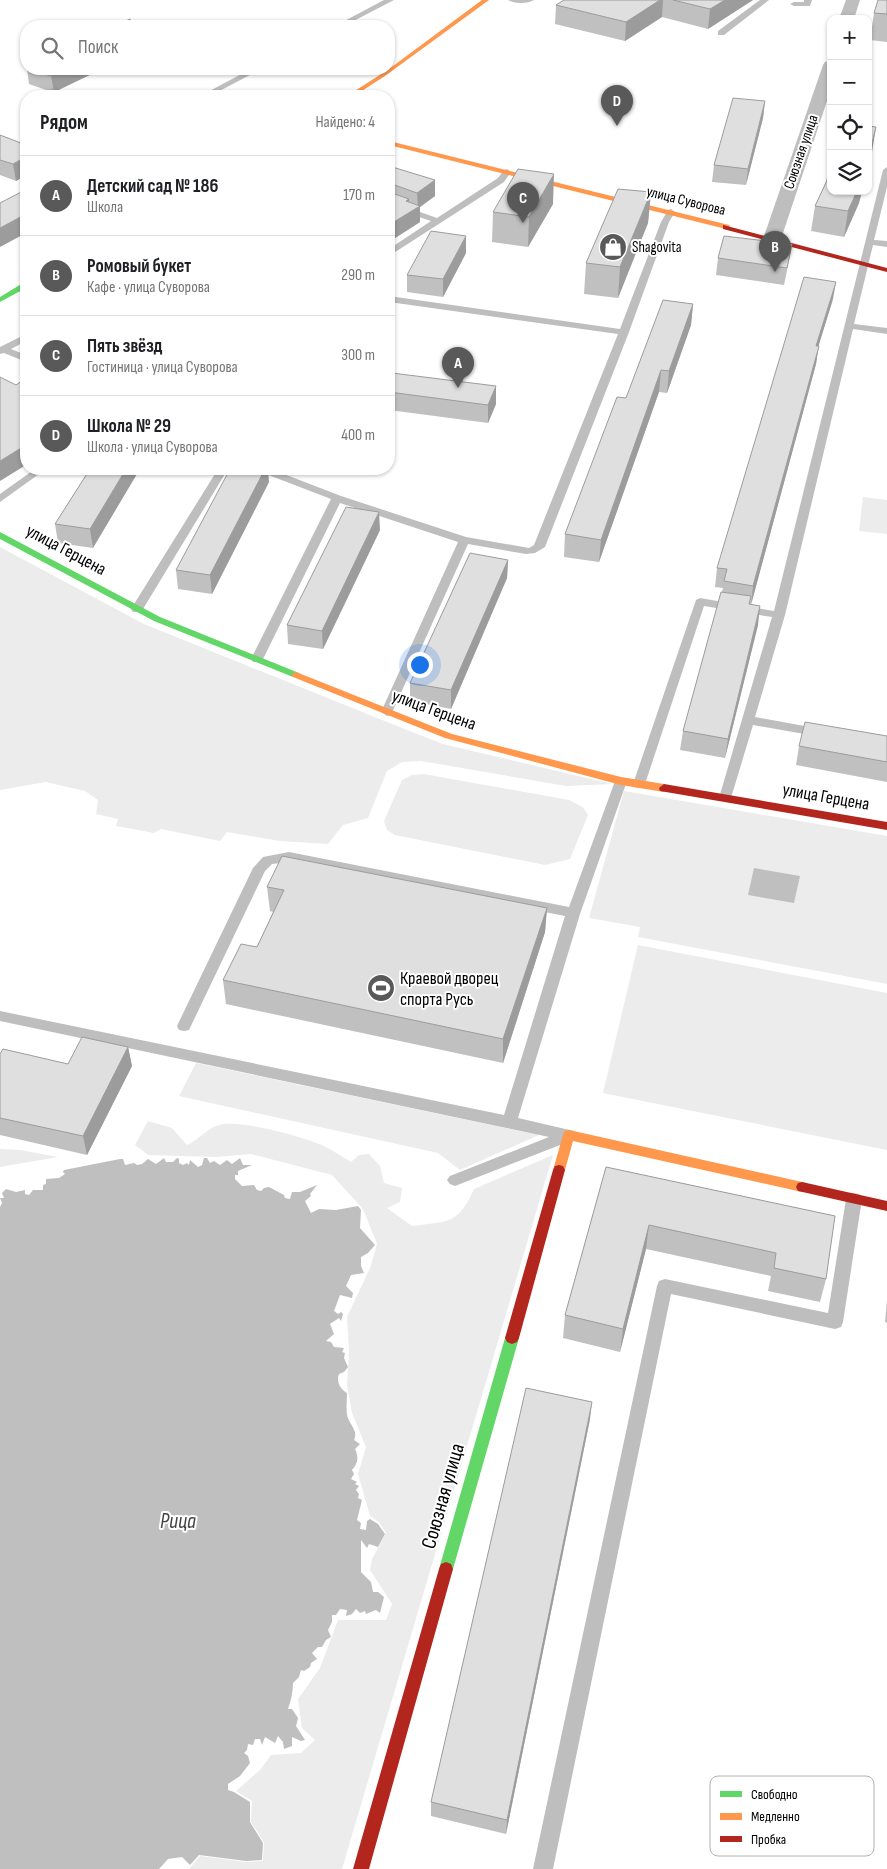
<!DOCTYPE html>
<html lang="ru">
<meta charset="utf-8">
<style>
:root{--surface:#fff;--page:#f2f2f2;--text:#202124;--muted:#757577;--line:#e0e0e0;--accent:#595959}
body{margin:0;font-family:"Sofia Sans Condensed",sans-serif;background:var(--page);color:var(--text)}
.controls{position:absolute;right:15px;top:15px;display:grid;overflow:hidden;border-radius:10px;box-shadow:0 1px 4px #0004}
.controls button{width:45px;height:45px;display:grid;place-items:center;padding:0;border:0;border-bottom:1px solid var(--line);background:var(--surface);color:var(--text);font:25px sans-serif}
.you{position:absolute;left:419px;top:664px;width:18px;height:18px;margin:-12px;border:4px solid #fff;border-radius:50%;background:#1a73e8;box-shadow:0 0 0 8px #1a73e833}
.badge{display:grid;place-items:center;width:32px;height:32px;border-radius:50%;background:var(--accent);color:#fff;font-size:16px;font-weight:700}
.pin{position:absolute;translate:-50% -41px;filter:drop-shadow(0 1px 2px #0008)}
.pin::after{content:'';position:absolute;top:26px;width:18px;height:15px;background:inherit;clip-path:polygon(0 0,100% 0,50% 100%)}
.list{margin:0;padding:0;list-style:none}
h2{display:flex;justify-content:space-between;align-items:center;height:65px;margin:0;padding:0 20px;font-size:21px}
h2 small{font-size:16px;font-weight:400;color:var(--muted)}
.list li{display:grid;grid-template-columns:32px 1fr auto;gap:15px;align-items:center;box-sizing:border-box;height:80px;padding:0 20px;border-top:1px solid var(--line)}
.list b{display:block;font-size:19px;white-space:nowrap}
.list p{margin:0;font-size:16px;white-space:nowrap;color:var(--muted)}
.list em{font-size:16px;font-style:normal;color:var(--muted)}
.icon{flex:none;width:28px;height:28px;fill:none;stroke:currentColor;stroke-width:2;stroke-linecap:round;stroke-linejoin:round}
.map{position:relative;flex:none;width:887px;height:1869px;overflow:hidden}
.search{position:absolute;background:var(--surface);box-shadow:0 1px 4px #0004;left:20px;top:20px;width:375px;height:55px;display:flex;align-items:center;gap:12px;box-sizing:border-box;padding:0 18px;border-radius:20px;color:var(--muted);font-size:19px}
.panel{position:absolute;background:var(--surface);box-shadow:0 1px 4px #0004;left:20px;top:90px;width:375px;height:385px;border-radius:20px}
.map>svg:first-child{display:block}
</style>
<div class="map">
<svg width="887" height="1869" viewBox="0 0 887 1869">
<rect width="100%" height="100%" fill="#fff"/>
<path fill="#ececec" d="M863 497 887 500V534L859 531Z
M0 547 144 624 402 728 443 744 612 784 566 786 421 761 402 762 387 771 368 818 343 825 328 844 280 841 227 832 220 841 161 829 154 833 116 826 118 819 96 814 98 800 85 791 46 782 0 790Z
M424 774 569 800 583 807 588 815 570 859 545 865 395 835 387 830 384 821 402 780 412 775Z
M624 791 887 836V984L638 937 640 927 589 918Z
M638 945 887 993V1150L603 1093Z
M196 1063 539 1135 460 1170 438 1153 179 1096Z
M148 1121 172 1128 187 1145C200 1139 206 1129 219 1125 240 1119 304 1137 324 1146 333 1150 342 1157 351 1162L359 1155 369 1154 380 1166 384 1183 402 1188 400 1202 387 1208 412 1226C448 1221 458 1225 474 1189L553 1155 342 1869H189L200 1856 246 1862 263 1861 264 1842 251 1822 252 1801 236 1791 260 1770 271 1755 301 1753 315 1740 302 1728 298 1699 320 1668 338 1620H386L392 1604 370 1570 372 1559 386 1533 379 1522 370 1516 358 1474 366 1447 352 1413 347 1385 349 1351 347 1317 370 1268 377 1244 363 1209 332 1175 251 1154 216 1157 148 1155 135 1145Z
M0 1149 20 1150 58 1157 0 1167Z"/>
<path fill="#bfbfbf" d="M754 868 800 876 794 903 748 895Z
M164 1158 166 1162H173L177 1158 179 1159V1163L183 1165 187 1163 189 1165 190 1160 198 1167 202 1165 204 1158H207L210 1163 214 1161 220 1165 227 1160 232 1164 240 1158 243 1165H252L238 1171V1175H235V1179L242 1186 254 1185 257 1190 261 1191 264 1188 269 1187 284 1195 285 1198 290 1199 292 1192H300L317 1185 310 1194 311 1196 305 1201 311 1213 319 1209 336 1210 358 1206 361 1210 360 1228 375 1245 368 1253 361 1257V1266L364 1273 351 1275 346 1286 353 1293 352 1298 340 1295 334 1311 338 1314 341 1312 343 1314 341 1321 339 1318 330 1324 334 1334 326 1341 331 1342 334 1347 344 1348 342 1352 345 1353 344 1358 348 1367 344 1372 339 1374C336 1381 340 1389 347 1393 347 1400 346 1407 347 1414 348 1424 359 1430 354 1440L360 1444 355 1449C359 1458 358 1463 352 1470L354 1474 351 1479 357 1482 355 1484 359 1486 356 1490 359 1494 358 1498 362 1500 357 1520 361 1523 360 1529 366 1530 367 1521 370 1519 378 1524 385 1534 378 1547 369 1544 367 1548 361 1540V1572L371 1582 373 1592H378L384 1597 380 1613 376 1610 366 1614 365 1611 360 1613 356 1609 352 1614 346 1616 347 1610 340 1609 336 1615H332V1622L328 1630 331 1637 326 1640 322 1647H318L312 1653 317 1659 311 1663 310 1667 304 1671 301 1670 299 1677 293 1683C293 1692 291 1700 288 1709H292L298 1718 296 1726 305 1740 301 1741 292 1737V1746L284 1749 283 1742 278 1736 275 1743 265 1737 262 1745 260 1739H255L253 1745 248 1744 247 1750 244 1753 248 1756 250 1763 240 1776 228 1784V1790L234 1792 250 1802V1822L263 1843 262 1860 246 1861 199 1855 190 1865 182 1857 168 1859 159 1869H0V1207L2 1203 0 1198H4L2 1193 6 1189 16 1192 25 1190V1194L29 1195 33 1190H43V1185L46 1184V1179L59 1178 65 1174 63 1172 64 1170 120 1159H123L125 1165 134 1163 137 1165 142 1164 148 1159 156 1164Z"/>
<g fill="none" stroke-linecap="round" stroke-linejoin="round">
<path fill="#bebebe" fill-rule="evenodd" d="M384 0H394L344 26H335Z
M508 0H534C528 4 514 4 508 0Z
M760 0H769L724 35H718V31Z
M804 0H812L810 6H794L790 4 794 2H804Z
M251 69H261L210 96H200Z
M887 167V187L874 240 887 241V247L873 245 854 324 887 328V334L853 329 785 615 755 717 821 729 827 733 821 737 753 725 731 798 730 801H720L719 798 772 617 704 606 645 784 639 788 635 787 633 784 696 600 700 598 774 611 883 170Z
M507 169 511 172 504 182 389 256V249L431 221 389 207V201L437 218 498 178 504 170Z
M671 209 675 212 669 222 629 332 545 547 535 553 526 554 468 544 391 715 387 716 381 712 458 542 340 503 263 659 261 662H253L251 659 331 499 258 471 257 469H271L341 496 466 537 529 548 534 545 618 334 389 302V296L620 329 661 222 668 210Z
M26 334V341L11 349 26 355V362L4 353 0 354V347Z
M35 469H46L0 502V494Z
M218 469H228L143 609 141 612H133L131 609Z
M621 777 627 781 580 914 518 1118 574 1131 577 1135 573 1140 455 1186 450 1184 447 1180 450 1176 549 1137 0 1021V1011L504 1115 565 916 289 862 272 864 265 871 189 1030 184 1031 179 1030 177 1026 253 868 263 857 289 852 569 907 615 781Z
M854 1193 859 1194 862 1199 843 1322 841 1327 835 1329 671 1294 553 1869H533L657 1286 659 1281 665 1279 828 1313 846 1199 849 1194Z"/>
<path fill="#bebebe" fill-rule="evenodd" d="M846 0H860L854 19H839Z
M831 60V89L781 239 778 243 772 244 766 243 763 239 823 65 825 62Z"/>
<path fill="#63d668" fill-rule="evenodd" d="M23 283H26V288L0 302V297Z
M0 532 160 617 299 673 301 675 299 677H293L154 621 0 539Z
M512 1332 517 1334 519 1338 453 1569 451 1574 446 1576 441 1574 439 1569 505 1338 507 1334Z"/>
<path fill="#ff974d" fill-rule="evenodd" d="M482 0H489L385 76 354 96H347L389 69Z
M389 141 729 225 730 227 726 229 389 145Z
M296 672 452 734 621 777 664 784 669 788 664 792 621 785 445 738 293 677 291 675Z
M569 1130 802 1182 806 1183 808 1187 806 1191 802 1192 573 1141 565 1170 563 1174 559 1175 555 1174 553 1170 563 1135 565 1131Z"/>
<path fill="#b3261e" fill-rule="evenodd" d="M723 225 887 268V272L723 229Z
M664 784 887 822V830L660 791 659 788Z
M559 1165 563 1166 565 1170 519 1338 517 1342 512 1344 507 1342 505 1338 553 1170 555 1166Z
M802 1182 887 1201V1211L798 1191 796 1187 798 1183Z
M446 1562 451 1564 453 1569 369 1869H353L439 1569 441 1564Z"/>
</g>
<path fill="#c0c0c0" d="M564 0H753L708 29 662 17 625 41 555 24 556 5Z
M887 0V42L870 40 874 13Z
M27 69H102L57 91H49L29 84Z
M765 101 763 118 746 185 712 182 714 165Z
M26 102V120H25L23 104Z
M0 135 26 145V175L16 181 0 175Z
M831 157V191H862L859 203 844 237 811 231 815 206 826 182 829 165Z
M389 166 435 196 420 207V222L389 242Z
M651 192 648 223 618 298 584 294 586 263Z
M553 204 528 247 492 242 493 212Z
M792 244 789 261 784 285 716 275 718 258Z
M466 253 443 297 407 292V275Z
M833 299 818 346 816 364 751 604 758 625 725 758 680 750 683 731 722 592 723 588 715 587 717 568Z
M693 304 691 325 667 393 659 392 599 562 564 557 565 534 626 398Z
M389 379 496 404 488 423 389 410Z
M90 469 93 548 58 543 55 524Z
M269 482 212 594 178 589 176 570Z
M380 530 323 649 288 644 287 625Z
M508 560 507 578 451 709 410 701V683Z
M887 736V782L796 765 799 746Z
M267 887 547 908 545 932 503 1063 226 1004 223 980 257 947 273 912 270 911Z
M128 1047 132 1066 87 1155 0 1135V1054L68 1064Z
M606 1167 835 1216 826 1279 820 1302 768 1291 771 1276 646 1249 620 1352 563 1338 565 1315Z
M887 1300V1323L885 1322Z
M590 1419 506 1834 431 1816V1802Z"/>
<path fill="#9c9c9c" d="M660 0H663L662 17 625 41 626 22Z
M725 0H753L708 29 710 9Z
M67 69H102L54 92 51 76Z
M765 101 763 118 746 185 748 169Z
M876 127 872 152 868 166V159Z
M26 157V175L16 181 13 164Z
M554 174 553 204 528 247 529 217Z
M435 180V196L420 207V222L389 242V225L406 201 409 199V213L418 207 417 193Z
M857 191H862L859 203 844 237 848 211Z
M651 192 648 223 618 298 620 267Z
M26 214V233L0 247V228Z
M466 236V253L443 297V279Z
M836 282 833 299 813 364 816 346Z
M693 304 691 325 667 393 669 371Z
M819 346 816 364 751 605 753 586Z
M661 370 659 392 599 562 601 540Z
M496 386V404L488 423V405Z
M26 445V465L0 481V461Z
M126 469H140L93 548 90 529Z
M265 469H268L269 482 212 594 210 575Z
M379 512 380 530 323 649 322 631Z
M508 560 507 578 451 709V690Z
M760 606 758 625 725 758 728 739Z
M547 908 545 932 503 1063V1039Z
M128 1047 132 1066 87 1155 83 1136Z
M649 1225 646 1249 620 1352 623 1329Z
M592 1402 590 1419 506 1834 507 1820Z"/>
<path fill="#dfdfdf" stroke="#9c9c9c" d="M564 0H660L626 22 556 5Z
M673 0H725L710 9Z
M878 0H887V14L874 13Z
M130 19 133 26H115Z
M29 69H67L51 76Z
M53 89 73 96H38Z
M733 98 765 101 748 169 714 165Z
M868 126 876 127 868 159Z
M0 135 26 145V157L13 164 0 160Z
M389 166 435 180 417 193 389 183Z
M518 169 554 174 529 217 493 212Z
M831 172V191H857L848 211 815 206Z
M618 189 651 192 620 267 586 263Z
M25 190H26V214L0 228V203Z
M389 192 409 199 406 201 420 206 389 225Z
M431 231 466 236 443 279 407 275Z
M724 236 792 244 787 268 718 258Z
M804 277 836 282 816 346H819L753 586 724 581 727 569 717 568Z
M663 300 693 304 669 371 661 370 601 540 565 534 617 397 626 398Z
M392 373 496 386 488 405 389 392V379Z
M0 377 16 385 26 378V445L0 461Z
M90 469H126L90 529 55 524Z
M230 469H265L210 575 176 570Z
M346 507 379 512 322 631 287 625Z
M470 553 508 560 451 690 410 683Z
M721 592 751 596 749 604 760 606 728 739 683 731Z
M805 722 887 736V762L799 746Z
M282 856 547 908 503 1039 223 980 241 944 257 947 284 890 267 887Z
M82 1037 128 1047 83 1136 0 1118V1054L3 1049 68 1064Z
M606 1167 835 1216 826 1279 774 1268 776 1253 649 1225 623 1329 565 1315Z
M526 1388 592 1402 507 1820 431 1802Z"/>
<defs>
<g id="shop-disc" transform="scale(1.4375)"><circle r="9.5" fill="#595959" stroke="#fff"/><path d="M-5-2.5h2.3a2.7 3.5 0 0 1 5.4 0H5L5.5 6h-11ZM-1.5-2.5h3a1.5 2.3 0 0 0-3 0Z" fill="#fff"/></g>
<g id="stadium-disc" transform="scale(1.4375)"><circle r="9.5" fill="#595959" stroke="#fff"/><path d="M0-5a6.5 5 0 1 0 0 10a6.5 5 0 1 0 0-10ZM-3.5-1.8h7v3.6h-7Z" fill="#fff"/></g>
</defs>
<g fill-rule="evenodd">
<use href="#shop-disc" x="613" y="247"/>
<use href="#stadium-disc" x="381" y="988"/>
</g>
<g text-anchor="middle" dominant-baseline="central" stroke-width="4" stroke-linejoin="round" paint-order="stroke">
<g font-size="15" fill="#000" stroke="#fff">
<text transform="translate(801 152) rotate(-71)">Союзная улица</text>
<text transform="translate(686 201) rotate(14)">улица Суворова</text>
</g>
<g font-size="15" fill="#000" stroke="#fff" text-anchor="start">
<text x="632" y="247">Shagovita</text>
</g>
<g font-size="18" fill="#000" stroke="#fff">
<text transform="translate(66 550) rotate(28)">улица Герцена</text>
<text transform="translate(434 710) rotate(20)">улица Герцена</text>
<text transform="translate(826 797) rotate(10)">улица Герцена</text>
</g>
<g font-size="18" fill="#000" stroke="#fff" text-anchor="start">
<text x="400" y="978">Краевой дворец<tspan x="400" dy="21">спорта Русь</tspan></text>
</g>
<g font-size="21" fill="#000" stroke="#fff">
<text transform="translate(443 1496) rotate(-74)">Союзная улица</text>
</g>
<g font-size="22" font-style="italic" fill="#444" stroke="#fff">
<text x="178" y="1521">Рица</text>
</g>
</g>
<rect x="710" y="1776" width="164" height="80" rx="8" fill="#fff" stroke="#b2b2b2" stroke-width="1"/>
<rect x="720" y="1791" width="22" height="6" fill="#63d668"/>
<rect x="720" y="1813" width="22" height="7" fill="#ff974d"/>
<rect x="720" y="1836" width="22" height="6" fill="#b3261e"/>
<g font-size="14" fill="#000">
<text x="751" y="1799">Свободно</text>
<text x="751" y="1821">Медленно</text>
<text x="751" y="1844">Пробка</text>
</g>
</svg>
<div class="controls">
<button>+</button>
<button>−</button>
<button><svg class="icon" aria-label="locate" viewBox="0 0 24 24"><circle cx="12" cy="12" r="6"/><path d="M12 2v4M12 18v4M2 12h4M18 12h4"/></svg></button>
<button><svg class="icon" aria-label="layers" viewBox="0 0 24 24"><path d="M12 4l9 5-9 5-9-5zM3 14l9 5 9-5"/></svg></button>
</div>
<div class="you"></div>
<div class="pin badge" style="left:458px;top:388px">A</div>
<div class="pin badge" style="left:775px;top:272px">B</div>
<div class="pin badge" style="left:523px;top:223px">C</div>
<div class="pin badge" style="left:617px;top:126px">D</div>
<div class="search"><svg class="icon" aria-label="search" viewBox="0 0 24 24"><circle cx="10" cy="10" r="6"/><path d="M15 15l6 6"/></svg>Поиск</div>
<section class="panel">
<h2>Рядом<small>Найдено: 4</small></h2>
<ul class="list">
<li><span class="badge">A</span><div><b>Детский сад № 186</b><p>Школа</p></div><em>170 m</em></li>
<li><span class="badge">B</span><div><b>Ромовый букет</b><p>Кафе · улица Суворова</p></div><em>290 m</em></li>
<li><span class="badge">C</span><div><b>Пять звёзд</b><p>Гостиница · улица Суворова</p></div><em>300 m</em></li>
<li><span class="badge">D</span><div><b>Школа № 29</b><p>Школа · улица Суворова</p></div><em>400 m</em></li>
</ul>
</section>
</div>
